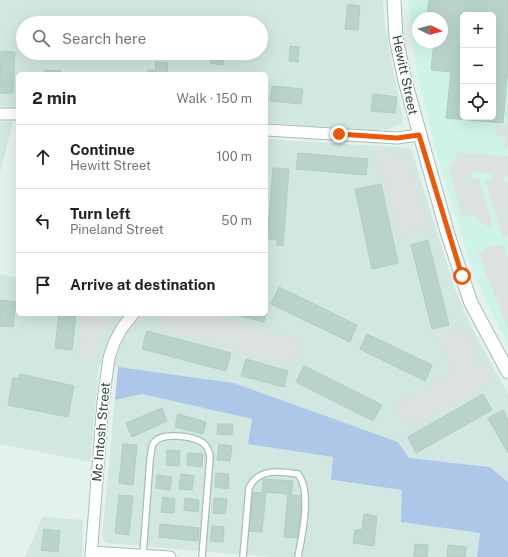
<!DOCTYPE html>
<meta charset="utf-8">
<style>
:root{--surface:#fff;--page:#f2f2f2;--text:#222;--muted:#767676;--line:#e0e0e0}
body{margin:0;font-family:"Public Sans",sans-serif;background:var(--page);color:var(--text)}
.controls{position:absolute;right:12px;top:12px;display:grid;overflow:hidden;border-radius:6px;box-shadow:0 4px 16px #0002}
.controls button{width:36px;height:36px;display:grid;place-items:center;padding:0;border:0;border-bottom:1px solid var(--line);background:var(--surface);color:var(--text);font:20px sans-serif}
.compass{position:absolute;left:412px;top:12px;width:36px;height:36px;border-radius:50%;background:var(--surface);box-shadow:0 4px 16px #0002;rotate:96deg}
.stop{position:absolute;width:12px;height:12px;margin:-9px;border:3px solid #ea580c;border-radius:50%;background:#fff}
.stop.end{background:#ea580c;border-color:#fff;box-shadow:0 1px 4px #0008}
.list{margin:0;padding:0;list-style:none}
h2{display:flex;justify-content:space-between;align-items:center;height:52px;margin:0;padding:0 16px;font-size:17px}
h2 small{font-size:13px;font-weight:400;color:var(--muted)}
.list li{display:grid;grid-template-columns:26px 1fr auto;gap:12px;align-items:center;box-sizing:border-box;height:64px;padding:0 16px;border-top:1px solid var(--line)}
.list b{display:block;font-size:15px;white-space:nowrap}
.list p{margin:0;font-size:13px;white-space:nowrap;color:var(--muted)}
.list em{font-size:13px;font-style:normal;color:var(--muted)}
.icon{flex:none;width:22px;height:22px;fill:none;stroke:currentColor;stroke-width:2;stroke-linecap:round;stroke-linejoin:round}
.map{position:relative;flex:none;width:508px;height:557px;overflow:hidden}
.search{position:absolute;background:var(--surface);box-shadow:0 4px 16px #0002;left:16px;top:16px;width:252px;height:44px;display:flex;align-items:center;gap:10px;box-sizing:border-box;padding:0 14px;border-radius:22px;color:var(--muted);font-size:15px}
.panel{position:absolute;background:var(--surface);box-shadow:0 4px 16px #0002;left:16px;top:72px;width:252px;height:244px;border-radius:6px}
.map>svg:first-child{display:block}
</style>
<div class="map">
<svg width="508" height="557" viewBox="0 0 508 557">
<rect width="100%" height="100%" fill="#e4f2ef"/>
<path fill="#d2e6e2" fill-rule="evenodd" d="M0 0H383L385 26 403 119 402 124 390 129 373 130 266 123V74H18V107L0 106ZM23 23H261V53H23Z
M0 121 13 122 0 174Z
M266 139 411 148 454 287 471 326 508 394V482L490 467 409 458 397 442 234 383 99 365 90 462 0 444V274L18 278V314H266Z
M142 394 252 419 248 444 333 457 331 481 403 490 401 522 480 533 477 557H272L106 543 102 537 115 400Z
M42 517 83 520 82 557H25Z"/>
<path fill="#cef4e8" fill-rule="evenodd" d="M408 0H508V345L485 299 472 268 435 148 416 68ZM463 15H493V117H463ZM418 18H442V42H418Z"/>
<path fill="#acc7e7" d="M118 367 234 383 398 442 409 458 490 467 508 482V557H477L480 533 401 522 402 490 331 480 333 457 248 444 252 419 142 394 115 400Z"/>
<path fill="#dce2e1" d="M508 93V148H505V137L495 136 496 125H506Z
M385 152 397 153 401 157 407 154 423 209H429L432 216 425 220 427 227 400 235 377 154Z
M456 152 508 156V175L503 178 504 182H508V235L503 237 485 180 492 178 491 174 473 172 470 176 472 179 479 178 493 226 488 227 471 215 462 217 448 165 455 163Z
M493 245H503L508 258V329L478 253 486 247Z
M83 314 114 319 110 326 102 329 99 332 96 361H89L88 355H78Z
M156 314H212L301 340 296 358H291L288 367 160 329 162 320Z
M462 326 481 358 474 362V365L478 368 489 363 493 370 489 372 493 381 414 428 409 420 403 421 394 406 455 370 438 342 444 338V334L452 329 453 331Z"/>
<path fill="#b9d3cc" stroke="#adcec4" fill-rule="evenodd" d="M429 0H508V68L503 123 446 118 451 72 431 70 434 42H442V18H427ZM463 15H493V117H463Z
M348 4 360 6 358 30 345 29Z
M290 46 299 47 298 62 289 61Z
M1 51 15 52 13 93H0Z
M211 53H224L223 65 210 63Z
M156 62 168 63 167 74H148V70L155 71Z
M45 70 61 71V74H44Z
M272 86 303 89 301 104 270 101Z
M373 94 397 97 395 113 371 111Z
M298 153 368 159 366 175 296 169Z
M273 168 289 169 283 246 277 245V240L267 239Z
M381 184 398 263 372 269 355 189Z
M428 240 449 325 432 329 411 245Z
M279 287 357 325 350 342 271 304Z
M0 300 16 302 13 327 0 326Z
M266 306H268L264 322 232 314H266Z
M59 314 76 315 72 350 55 348Z
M147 331 231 353 226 371 142 349Z
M367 334 432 365 425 381 360 349Z
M246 359 288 371 284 387 241 376Z
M304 366 382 405 373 421 296 382Z
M20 374 74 386 68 417 8 405 13 378 19 379Z
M483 394 492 410 416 453 408 437Z
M162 408 167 421 132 437 126 423Z
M503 410 508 420V453L488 418Z
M178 414 206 422 203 434 175 427Z
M218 424H233L232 435 217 434Z
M123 444 137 445 133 485 119 483Z
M219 444 232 446 230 461 217 460Z
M167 450 180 451 179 466 166 465Z
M188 453 203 454 202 467 187 465Z
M216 473 229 474 228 489 215 487Z
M181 474 194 476 192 490 179 489Z
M157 475 172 477 170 490 156 488Z
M263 479 293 481 291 495 302 496 298 538 284 537 288 494 266 492 262 532 249 531 253 492 262 493Z
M119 495 133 496 129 535 115 533Z
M163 497 175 499 174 513 161 512Z
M185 498 199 500 198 512 184 510Z
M214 498 227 499 225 514 213 513Z
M364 514 377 516 374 546 353 543 355 530H362Z
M160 524 199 528 198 541 159 537Z
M212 526 224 527 223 542 210 541Z
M44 529 60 531 58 552 41 550Z
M415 544 428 545 427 557H414Z
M448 545 466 547 465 557H447Z"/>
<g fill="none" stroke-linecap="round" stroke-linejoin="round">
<g stroke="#a7bdb8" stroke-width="8">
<path id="service" d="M143 555 150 460C151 455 151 448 153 444 160 431 193 436 203 443 208 447 209 451 210 457L202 557
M243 557 249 488C258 468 280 471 298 474 312 491 302 536 298 557"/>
</g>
<g stroke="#a7bdb8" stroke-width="13">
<path id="minor" d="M0 114H18
M266 130 397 138 419 135
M91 552 170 557
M91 557 103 402 109 358 114 343 122 328 133 314"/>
</g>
<g stroke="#a7bdb8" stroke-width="15">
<path id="tertiary" d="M394 0 396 38 405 81 448 235 471 303 508 372"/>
</g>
<use href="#service" stroke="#fff" stroke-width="5.5"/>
<use href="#minor" stroke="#fff" stroke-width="11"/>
<use href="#tertiary" stroke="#fff" stroke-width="13"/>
</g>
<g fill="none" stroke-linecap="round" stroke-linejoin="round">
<path stroke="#ea580c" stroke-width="5" d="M339 134 397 138 419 135 462 276"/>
</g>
<g text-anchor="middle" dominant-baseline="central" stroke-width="3" stroke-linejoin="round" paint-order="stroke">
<g font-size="13" fill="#34443f" stroke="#fff">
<text transform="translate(405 75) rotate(78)">Hewitt Street</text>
<text transform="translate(101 432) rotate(-85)">Mc Intosh Street</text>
</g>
</g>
</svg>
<div class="controls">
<button>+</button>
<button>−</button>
<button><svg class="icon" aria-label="locate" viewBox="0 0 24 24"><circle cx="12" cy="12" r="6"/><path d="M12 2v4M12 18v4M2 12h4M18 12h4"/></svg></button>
</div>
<svg class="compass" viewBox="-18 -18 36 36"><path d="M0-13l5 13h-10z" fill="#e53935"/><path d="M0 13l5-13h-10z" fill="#767676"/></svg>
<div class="stop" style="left:462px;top:276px"></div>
<div class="stop end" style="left:339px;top:134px"></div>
<div class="search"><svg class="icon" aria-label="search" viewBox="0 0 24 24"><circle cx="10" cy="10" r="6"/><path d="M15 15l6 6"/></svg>Search here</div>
<section class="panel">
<h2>2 min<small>Walk · 150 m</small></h2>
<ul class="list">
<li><svg class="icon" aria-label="ahead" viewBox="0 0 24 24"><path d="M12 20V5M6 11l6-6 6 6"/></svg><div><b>Continue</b><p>Hewitt Street</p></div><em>100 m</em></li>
<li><svg class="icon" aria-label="left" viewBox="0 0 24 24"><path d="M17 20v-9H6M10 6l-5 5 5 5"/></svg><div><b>Turn left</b><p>Pineland Street</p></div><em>50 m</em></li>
<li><svg class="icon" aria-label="arrive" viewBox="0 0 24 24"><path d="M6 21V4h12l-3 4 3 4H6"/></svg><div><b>Arrive at destination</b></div></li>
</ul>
</section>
</div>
